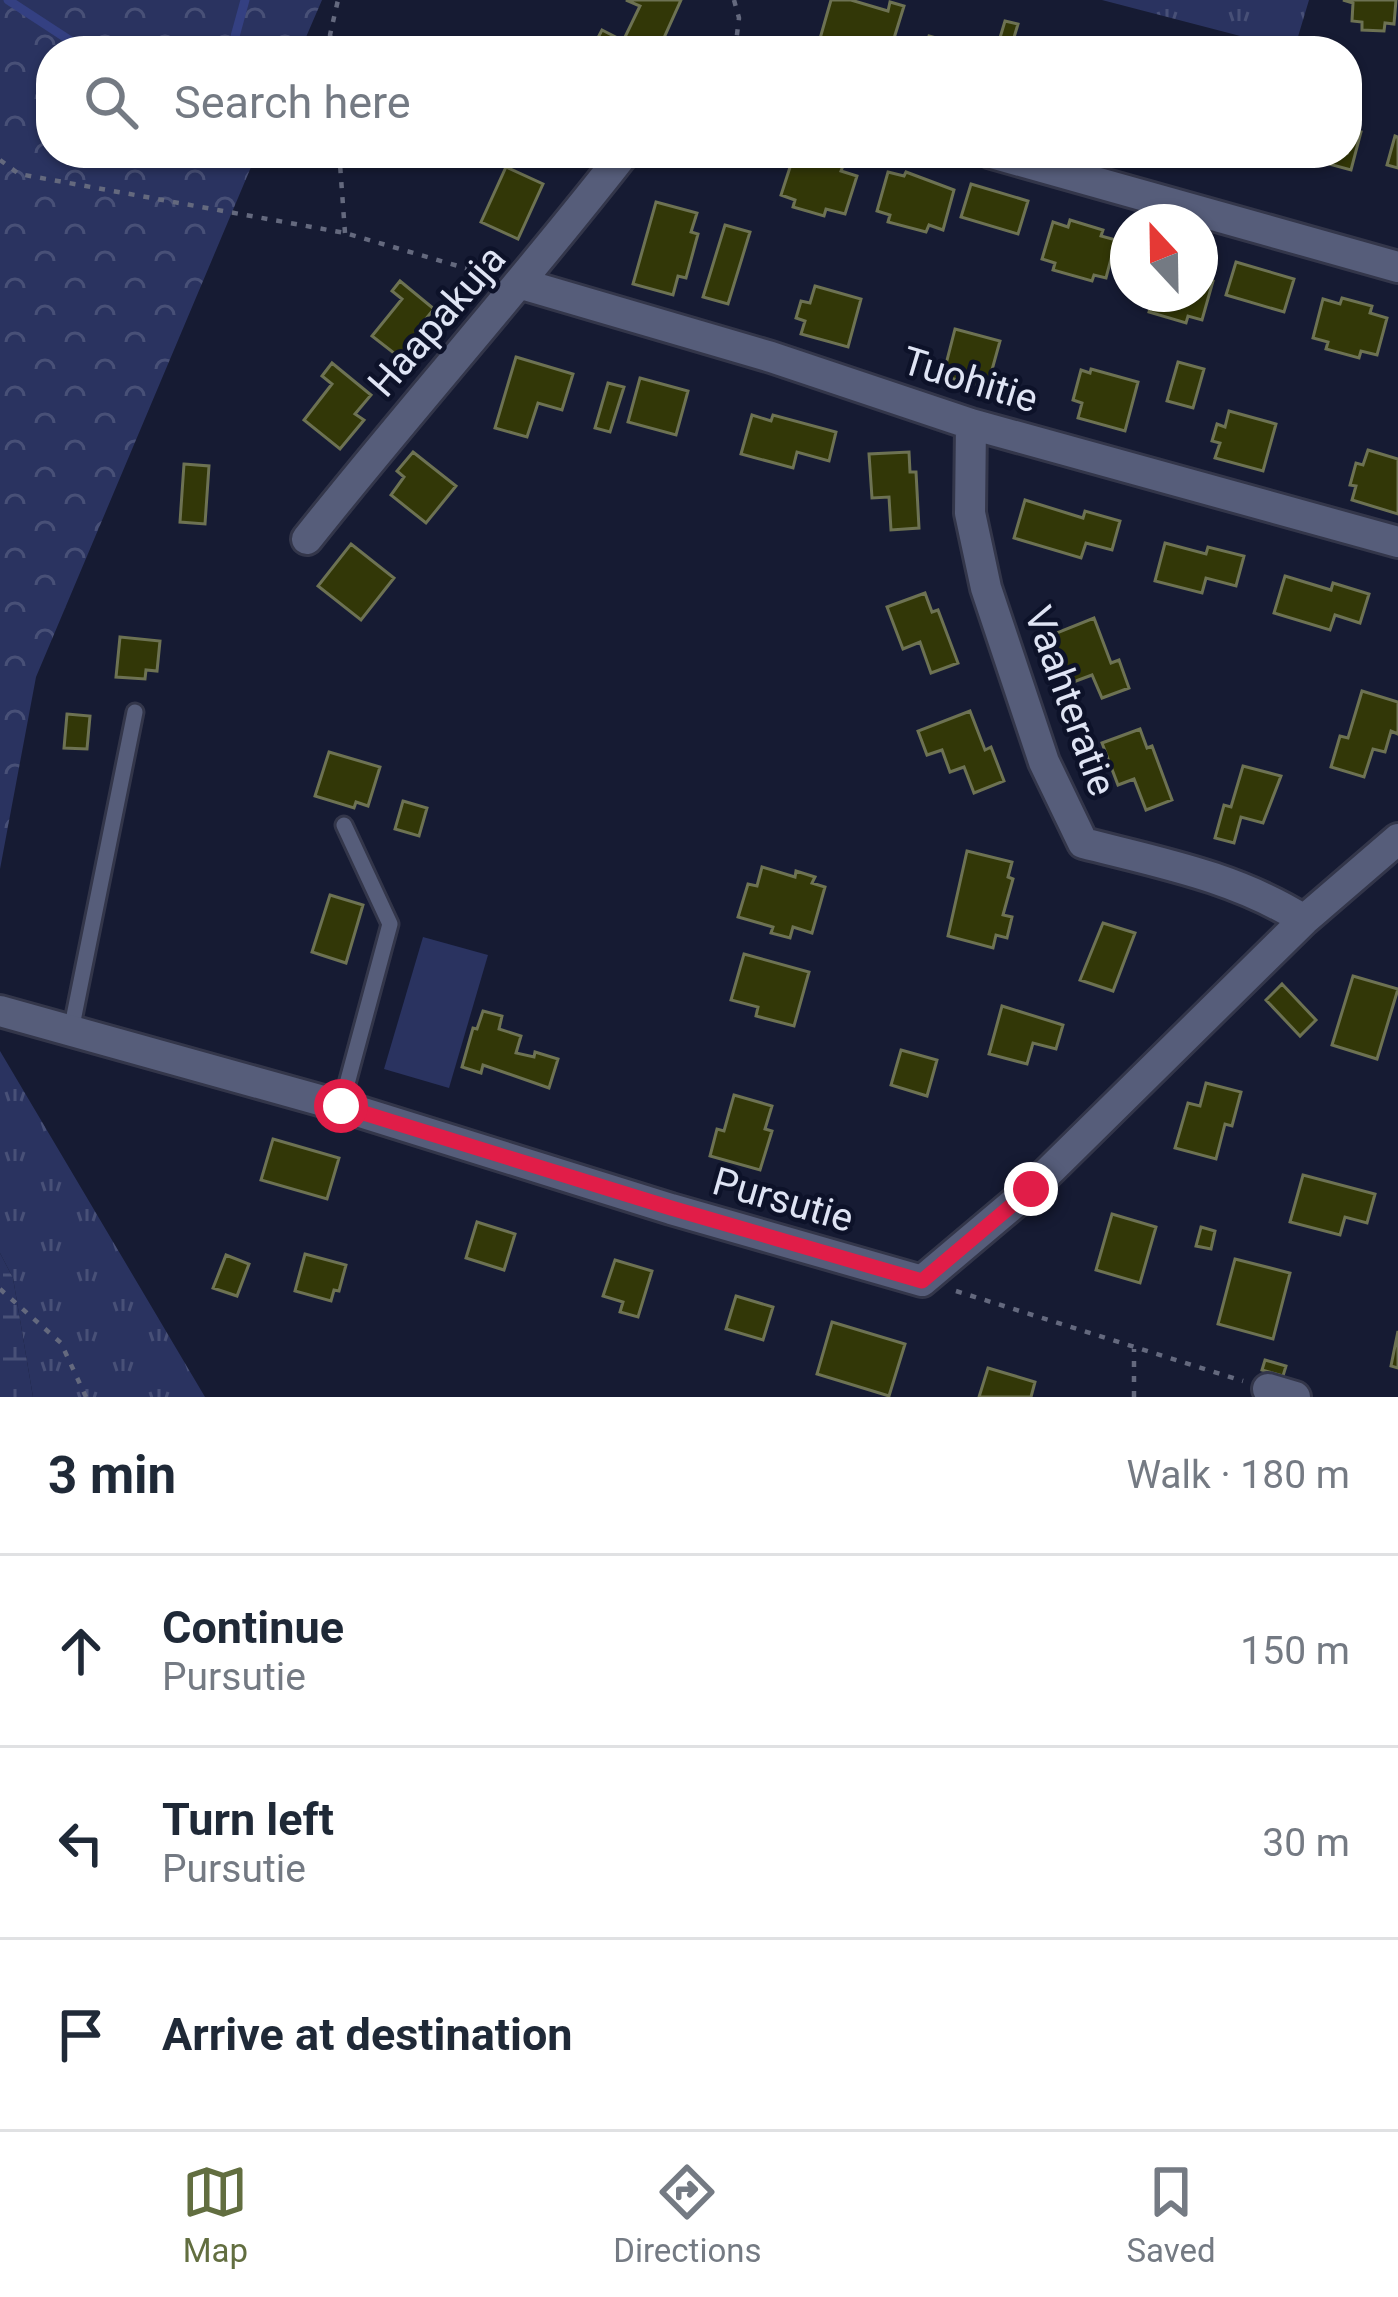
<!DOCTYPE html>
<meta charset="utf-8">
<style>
:root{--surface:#fff;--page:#f6f6f7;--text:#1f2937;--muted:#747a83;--line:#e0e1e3;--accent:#626e40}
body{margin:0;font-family:Roboto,sans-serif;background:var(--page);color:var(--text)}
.compass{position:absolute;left:1110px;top:204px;width:108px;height:108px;border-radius:50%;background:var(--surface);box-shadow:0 3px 9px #0004;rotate:338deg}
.stop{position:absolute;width:36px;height:36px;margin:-27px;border:9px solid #e11d48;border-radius:50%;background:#fff}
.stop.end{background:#e11d48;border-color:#fff;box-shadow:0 3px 12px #0008}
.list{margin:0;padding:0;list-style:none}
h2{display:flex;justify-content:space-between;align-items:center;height:156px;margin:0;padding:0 48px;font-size:51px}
h2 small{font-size:39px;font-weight:400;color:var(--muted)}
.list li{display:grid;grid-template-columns:78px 1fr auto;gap:36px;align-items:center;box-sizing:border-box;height:192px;padding:0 48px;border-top:3px solid var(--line)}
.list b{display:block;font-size:45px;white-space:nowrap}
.list p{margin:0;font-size:39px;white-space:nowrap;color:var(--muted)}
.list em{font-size:39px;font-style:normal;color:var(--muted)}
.icon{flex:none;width:66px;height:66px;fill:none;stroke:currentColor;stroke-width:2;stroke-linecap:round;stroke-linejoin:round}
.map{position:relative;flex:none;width:1398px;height:1397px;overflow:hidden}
.search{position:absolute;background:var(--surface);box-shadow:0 3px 9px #0004;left:36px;right:36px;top:36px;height:132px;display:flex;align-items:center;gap:30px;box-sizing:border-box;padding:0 42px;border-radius:48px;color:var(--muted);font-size:45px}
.sheet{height:732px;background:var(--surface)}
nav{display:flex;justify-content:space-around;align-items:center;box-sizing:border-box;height:168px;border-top:3px solid var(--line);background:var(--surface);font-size:33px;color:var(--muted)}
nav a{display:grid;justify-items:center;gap:6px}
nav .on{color:var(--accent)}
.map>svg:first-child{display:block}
</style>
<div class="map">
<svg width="1398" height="1397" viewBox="0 0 1398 1397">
<defs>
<pattern id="grass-tufts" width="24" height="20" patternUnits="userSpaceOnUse" patternTransform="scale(3)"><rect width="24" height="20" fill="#2a3360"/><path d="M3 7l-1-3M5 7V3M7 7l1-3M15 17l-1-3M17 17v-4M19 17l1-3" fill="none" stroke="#485077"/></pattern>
<pattern id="forest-crowns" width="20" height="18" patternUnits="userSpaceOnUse" patternTransform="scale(3)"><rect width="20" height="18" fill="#2a3360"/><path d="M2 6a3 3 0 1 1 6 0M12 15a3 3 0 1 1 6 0" fill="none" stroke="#485077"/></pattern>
<pattern id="wetland-marsh" width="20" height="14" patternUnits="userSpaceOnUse" patternTransform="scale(3)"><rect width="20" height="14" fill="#2a3360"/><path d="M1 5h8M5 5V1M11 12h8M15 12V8" fill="none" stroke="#485077"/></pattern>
</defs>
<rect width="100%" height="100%" fill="#161b33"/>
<path fill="url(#grass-tufts)" d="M1102 0H1309L1294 50Z
M0 1051 205 1397H33L13 1278 0 1253Z"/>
<path fill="url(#forest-crowns)" d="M0 0H322L300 51H51V153H257L36 677 0 869Z"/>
<path fill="url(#wetland-marsh)" d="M0 1253 13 1278 33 1397H0Z"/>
<path fill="#2a3360" d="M423 937 488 955 449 1088 384 1069Z"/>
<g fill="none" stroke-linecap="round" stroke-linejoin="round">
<path stroke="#344082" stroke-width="9" d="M8 0 86 51
M231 51 245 0"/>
</g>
<path fill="#323707" stroke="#6d7253" stroke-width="3" d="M626 0H681L658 51 625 37 640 6Z
M831 0H851L888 11 890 2 904 6 891 48 869 41 866 51H847L819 42Z
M1343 0H1396L1394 24 1385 23 1384 31 1362 30V22L1352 21 1353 3Z
M1005 21 1018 24 1010 51H996Z
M602 30 635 47 633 51H591Z
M929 36 982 51H925Z
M1347 129 1361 132 1351 170 1303 157 1304 153H1347Z
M1395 136 1398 137V168L1387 165Z
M810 156 843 166 841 171 857 176 845 214 826 209 824 216 793 207 795 200 781 195 793 158 808 163Z
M506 167 543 184 518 239 481 222Z
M888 172 904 176 906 172 954 190 943 230 929 225 926 232 888 222 890 215 877 211Z
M971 184 1028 201 1018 234 961 217Z
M656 202 697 213 691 232 698 234 686 278 678 276 673 295 633 284Z
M1070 220 1103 230 1101 236 1116 240 1106 278 1094 275 1092 281 1053 270 1055 263 1042 259 1053 222 1068 227Z
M725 225 750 232 728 304 703 297Z
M1236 262 1294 279 1284 312 1226 295Z
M1200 278 1213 281 1202 320 1188 316 1186 323 1149 312 1151 305 1137 302 1139 294H1200Z
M400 281 434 309 420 326 431 335 408 364 372 336 402 299 392 291Z
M815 286 861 299 848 347 801 334 805 321 796 318 801 301 810 303Z
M1342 298 1372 306 1370 313 1387 318 1377 355 1361 351 1359 358 1326 349 1328 342 1313 338 1323 299 1340 304Z
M955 329 1000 341 987 388 943 376Z
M516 357 573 374 562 410 538 403 527 437 495 428Z
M1178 362 1204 369 1193 408 1167 401Z
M332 363 371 395 355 414 364 420 340 449 304 420 332 384 322 376Z
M1091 369 1138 382 1125 431 1078 418 1082 403 1073 400 1081 370 1090 373Z
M640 378 688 391 676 435 628 422Z
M608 383 624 387 610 432 595 428Z
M1229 411 1276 424 1263 471 1215 458 1220 443 1212 441 1217 424 1225 427Z
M752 415 771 421 773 415 836 432 829 461 797 452 793 468 741 454Z
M1368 450 1398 459V514L1352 500 1356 486 1350 485 1356 463 1363 465Z
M413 452 456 486 426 523 391 495 404 477 397 471Z
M909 452 910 472H916L919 528 891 530 889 497 872 498 869 454Z
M184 464 209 466 205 524 180 522Z
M1025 500 1083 518 1085 511 1120 521 1112 550 1086 543 1081 558 1014 538Z
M1165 543 1206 554 1208 547 1244 556 1236 586 1206 578 1202 593 1155 581Z
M351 544 394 578 361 620 318 586Z
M1285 576 1331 590 1333 583 1369 594 1360 623 1335 615 1330 630 1274 613Z
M925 593 932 612 938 610 958 663 931 673 920 642 903 649 887 607Z
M1094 618 1111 663 1119 660 1129 688 1102 698 1092 675 1068 684 1049 636Z
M120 637 160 641 157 671 146 670 145 679 116 677Z
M1362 691 1398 702V734L1391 731 1385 752 1373 749 1364 777 1331 767 1340 736 1348 738Z
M970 711 985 750 991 747 1004 781 974 793 964 767 950 772 942 750 927 755 918 731Z
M67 714 90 716 87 749 64 748Z
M1140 729 1147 748 1152 746 1172 800 1146 810 1134 779 1118 785 1102 743Z
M329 752 380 767 368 806 356 802 354 808 315 796Z
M1243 766 1281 776 1263 823 1241 817 1234 843 1215 838 1224 805 1231 807Z
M403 801 427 808 419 836 395 829Z
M967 851 1012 862 1008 877 1013 879 1003 915 1012 917 1007 938 996 935 993 948 948 936Z
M762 867 795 877 796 871 815 877 812 883 825 887 812 933 793 927 790 938 771 933 773 927 738 917 748 884 757 886Z
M330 895 363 905 346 963 312 952Z
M1103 923 1135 933 1113 991 1080 980Z
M744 954 809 972 794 1026 756 1016 758 1007 731 1000Z
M1353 976 1398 989 1377 1059 1332 1045Z
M1282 984 1316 1020 1300 1036 1266 1000Z
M1002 1006 1063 1025 1056 1049 1033 1043 1027 1064 989 1054Z
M483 1011 502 1016 499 1029 521 1036 516 1053 534 1057 535 1052 558 1059 549 1088 483 1065 481 1073 462 1067 473 1028 477 1029Z
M901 1050 937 1060 927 1096 891 1085Z
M1206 1083 1241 1092 1232 1126 1225 1124 1216 1159 1175 1148 1188 1103 1200 1106Z
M734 1095 772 1106 765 1129 772 1131 760 1170 710 1156 717 1129 724 1131Z
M273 1139 339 1158 327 1199 261 1180Z
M1303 1175 1375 1194 1367 1223 1345 1217 1340 1235 1290 1222Z
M1112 1214 1156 1227 1140 1283 1096 1270Z
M477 1222 515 1234 504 1270 466 1258Z
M1201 1227 1215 1231 1211 1249 1196 1246Z
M305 1254 346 1265 339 1291 334 1290 331 1301 295 1291Z
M226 1255 249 1264 237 1296 213 1288Z
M1235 1259 1290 1273 1273 1339 1218 1324Z
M615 1260 652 1271 638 1317 620 1312 623 1302 603 1296Z
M736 1296 773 1307 763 1340 726 1329Z
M832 1322 905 1344 889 1396 817 1374Z
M1398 1331V1368L1391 1366Z
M1265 1360 1286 1366 1283 1376 1262 1370Z
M988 1368 1035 1382 1031 1397H979Z"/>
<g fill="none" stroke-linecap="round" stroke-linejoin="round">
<g stroke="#33364a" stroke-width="21">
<path id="service" d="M71 1031 135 712
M341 1106 390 924 344 825"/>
</g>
<g stroke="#33364a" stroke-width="36">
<path id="minor" d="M992 153 1398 267
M522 284 771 357 971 424 1398 542
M971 424 970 513 986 588 1044 762 1083 843C1161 863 1236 877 1304 920
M307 539C411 408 522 284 624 153
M0 1011 341 1106 671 1209 922 1281 1031 1189 1304 920 1398 839
M1268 1389 1295 1397"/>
</g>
<path stroke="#64697e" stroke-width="4.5" stroke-dasharray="6 9" stroke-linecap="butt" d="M734 0 739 18 735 51
M335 51 330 35 338 0
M0 160 19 174 345 233 489 275
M345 233 340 164 348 153
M0 1289 61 1343 86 1397
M956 1291 1243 1381
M1134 1397V1349"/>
<use href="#service" stroke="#565d7a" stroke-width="15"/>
<use href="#minor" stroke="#565d7a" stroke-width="30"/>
</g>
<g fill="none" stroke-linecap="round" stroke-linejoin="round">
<path stroke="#e11d48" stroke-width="15" d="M341 1106 671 1208 922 1281 1031 1189"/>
</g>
<g text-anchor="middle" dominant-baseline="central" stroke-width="9" stroke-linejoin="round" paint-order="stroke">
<g font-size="39" fill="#dfe4f4" stroke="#0d1229">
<text transform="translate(437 321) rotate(-49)">Haapakuja</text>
<text transform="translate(970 380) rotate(17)">Tuohitie</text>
<text transform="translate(1070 701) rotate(70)">Vaahteratie</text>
<text transform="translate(783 1200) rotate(16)">Pursutie</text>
</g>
</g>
</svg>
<svg class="compass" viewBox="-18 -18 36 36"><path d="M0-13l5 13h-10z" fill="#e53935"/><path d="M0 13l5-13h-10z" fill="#747a83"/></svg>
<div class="stop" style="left:341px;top:1106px"></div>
<div class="stop end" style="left:1031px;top:1189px"></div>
<div class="search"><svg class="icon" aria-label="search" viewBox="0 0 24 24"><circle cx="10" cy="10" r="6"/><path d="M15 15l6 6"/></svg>Search here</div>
</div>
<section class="sheet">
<h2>3 min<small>Walk · 180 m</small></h2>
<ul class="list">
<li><svg class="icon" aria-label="ahead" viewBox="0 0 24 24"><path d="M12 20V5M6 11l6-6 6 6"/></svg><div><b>Continue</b><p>Pursutie</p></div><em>150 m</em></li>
<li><svg class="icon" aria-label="left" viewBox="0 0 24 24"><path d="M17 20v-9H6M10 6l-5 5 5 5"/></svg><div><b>Turn left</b><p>Pursutie</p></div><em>30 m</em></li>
<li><svg class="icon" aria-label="arrive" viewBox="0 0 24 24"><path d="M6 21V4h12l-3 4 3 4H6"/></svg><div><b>Arrive at destination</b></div></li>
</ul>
</section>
<nav>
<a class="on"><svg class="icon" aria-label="map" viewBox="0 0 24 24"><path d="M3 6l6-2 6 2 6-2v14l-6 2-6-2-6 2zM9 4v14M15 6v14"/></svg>Map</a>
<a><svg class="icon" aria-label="directions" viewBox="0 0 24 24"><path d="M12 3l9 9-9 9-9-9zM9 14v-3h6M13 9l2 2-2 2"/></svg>Directions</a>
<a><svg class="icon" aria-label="saved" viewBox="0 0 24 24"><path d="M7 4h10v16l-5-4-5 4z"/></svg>Saved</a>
</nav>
